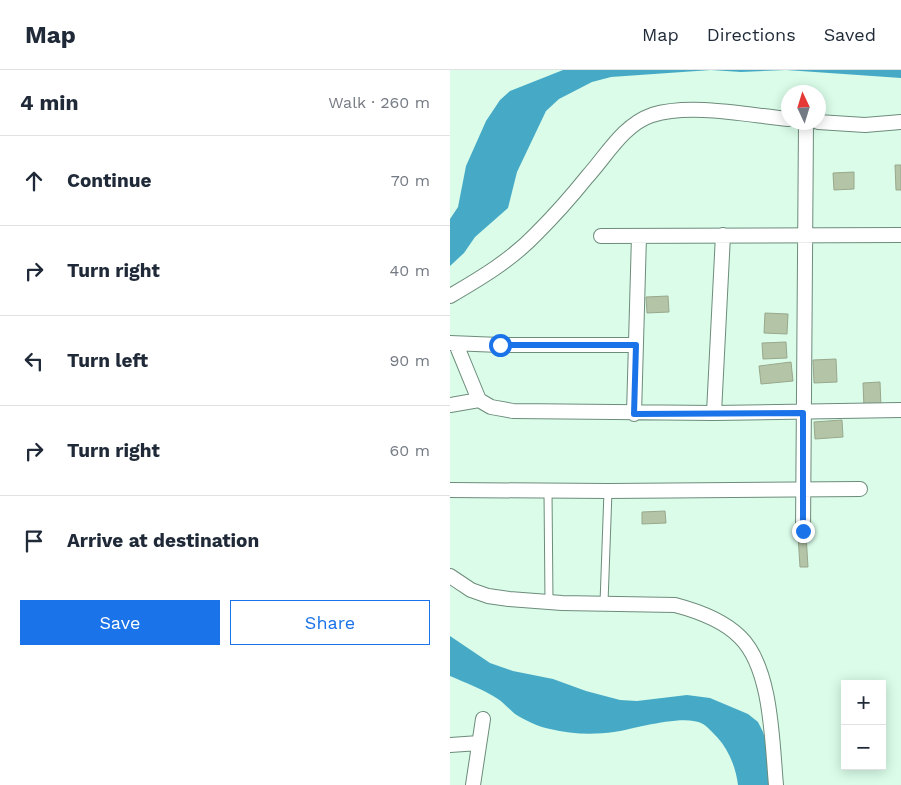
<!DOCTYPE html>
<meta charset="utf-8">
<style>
:root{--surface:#fff;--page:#f6f6f7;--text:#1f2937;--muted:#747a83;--line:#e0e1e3;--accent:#1a73e8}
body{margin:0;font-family:"Work Sans",sans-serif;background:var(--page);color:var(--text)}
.controls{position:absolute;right:15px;bottom:15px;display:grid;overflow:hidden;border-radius:0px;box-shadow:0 2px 12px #0003}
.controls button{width:45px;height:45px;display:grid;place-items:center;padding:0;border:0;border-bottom:1px solid var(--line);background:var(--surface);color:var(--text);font:25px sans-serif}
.compass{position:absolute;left:331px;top:15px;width:45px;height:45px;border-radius:50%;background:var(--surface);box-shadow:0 2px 12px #0003;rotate:356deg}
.stop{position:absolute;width:15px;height:15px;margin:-11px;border:4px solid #1a73e8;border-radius:50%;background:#fff}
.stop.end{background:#1a73e8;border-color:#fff;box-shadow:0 1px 5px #0008}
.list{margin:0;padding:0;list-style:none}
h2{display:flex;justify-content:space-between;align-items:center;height:65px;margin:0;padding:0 20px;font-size:21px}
h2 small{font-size:16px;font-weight:400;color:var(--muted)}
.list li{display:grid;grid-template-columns:32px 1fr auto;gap:15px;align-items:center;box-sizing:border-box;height:90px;padding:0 20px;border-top:1px solid var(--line)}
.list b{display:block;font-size:19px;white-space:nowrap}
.list em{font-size:16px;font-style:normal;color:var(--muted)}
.actions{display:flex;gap:10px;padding:15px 20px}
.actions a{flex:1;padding:11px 0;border:1px solid var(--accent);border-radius:0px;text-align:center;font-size:18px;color:var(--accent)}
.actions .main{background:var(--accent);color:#fff}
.icon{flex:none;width:28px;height:28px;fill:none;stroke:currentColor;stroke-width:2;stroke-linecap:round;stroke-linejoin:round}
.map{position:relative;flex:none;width:451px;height:715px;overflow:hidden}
header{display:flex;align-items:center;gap:30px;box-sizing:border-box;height:70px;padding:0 25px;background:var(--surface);border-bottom:1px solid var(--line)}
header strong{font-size:24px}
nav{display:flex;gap:28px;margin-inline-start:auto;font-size:18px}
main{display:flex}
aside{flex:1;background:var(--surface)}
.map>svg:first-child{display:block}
</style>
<header>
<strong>Map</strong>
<nav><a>Map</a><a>Directions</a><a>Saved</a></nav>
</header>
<main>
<aside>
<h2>4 min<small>Walk · 260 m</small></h2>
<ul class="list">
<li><svg class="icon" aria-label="ahead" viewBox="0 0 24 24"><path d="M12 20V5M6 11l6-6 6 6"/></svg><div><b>Continue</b></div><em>70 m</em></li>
<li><svg class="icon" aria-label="right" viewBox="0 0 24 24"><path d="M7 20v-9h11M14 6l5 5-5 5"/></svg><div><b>Turn right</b></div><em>40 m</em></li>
<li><svg class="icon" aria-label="left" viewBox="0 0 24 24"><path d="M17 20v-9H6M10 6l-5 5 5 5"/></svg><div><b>Turn left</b></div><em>90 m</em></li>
<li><svg class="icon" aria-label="right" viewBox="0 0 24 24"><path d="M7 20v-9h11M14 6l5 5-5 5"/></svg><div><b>Turn right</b></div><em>60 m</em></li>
<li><svg class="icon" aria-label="arrive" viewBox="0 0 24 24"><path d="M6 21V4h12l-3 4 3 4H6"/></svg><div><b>Arrive at destination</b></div></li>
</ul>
<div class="actions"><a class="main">Save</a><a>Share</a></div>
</aside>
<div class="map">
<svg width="451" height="715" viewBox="0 0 451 715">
<rect width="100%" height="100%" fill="#dafce9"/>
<path fill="#46aac7" d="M113 0H451V8L336 0 291 2 261 0 161 7 142 12 109 29 96 41 67 102 58 138 25 167 14 183 0 196V149L8 137 16 96 36 51 50 30 60 21Z
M0 566 40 593 63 601 103 609 136 621 170 630 187 631 237 625 260 628 298 644 308 652 313 662 318 679 321 715H288C286 698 279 680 267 667 263 663 258 657 253 654 235 643 184 659 164 662 143 665 120 664 100 659 89 657 74 650 65 644 59 639 54 633 48 629 33 619 16 613 0 606Z"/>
<path fill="#b4c4a7" stroke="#99a88c" d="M445 95H451V120H446Z
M404 102V119L384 120 383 103Z
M218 226 219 242 197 243 196 227Z
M315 243 338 244 337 264 314 263Z
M336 272 337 288 313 289 312 273Z
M386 289 387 312 364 313 363 290Z
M341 292 343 311 311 314 309 296Z
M430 312 431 337 414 338 413 313Z
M392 350 393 367 365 369 364 352Z
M215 441 216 453 192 454V442Z
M356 464 358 497H350L348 465Z"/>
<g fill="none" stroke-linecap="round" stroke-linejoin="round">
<g stroke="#6d8c7b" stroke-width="9">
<path id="lane" d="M98 421 99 532
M154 533 158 421"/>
</g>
<g stroke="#6d8c7b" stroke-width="16">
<path id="street" d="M368 52 415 55 451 52
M151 166 451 165
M0 226C31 208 61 190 86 164 104 146 121 127 137 107 157 85 173 55 202 45 241 33 297 45 338 49
M0 273 50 275H186
M6 274 29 330 41 337 63 341 264 343 451 340
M0 335 29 330
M264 343 273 165
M184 344 189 166
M0 420 158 421 410 419
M353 461 356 52
M0 506 21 520 38 526 59 529 112 533 225 535C248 541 273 550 290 567 322 598 322 673 326 715
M0 675 29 673
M23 715 33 649"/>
</g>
<use href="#lane" stroke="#fff" stroke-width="7"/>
<use href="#street" stroke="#fff" stroke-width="14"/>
</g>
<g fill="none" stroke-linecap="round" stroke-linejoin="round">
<path stroke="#1a73e8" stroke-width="6" d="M50 275H186L184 344 353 343V461"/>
</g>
</svg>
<div class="controls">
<button>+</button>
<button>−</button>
</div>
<svg class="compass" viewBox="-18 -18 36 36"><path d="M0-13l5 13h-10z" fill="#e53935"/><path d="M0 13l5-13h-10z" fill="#747a83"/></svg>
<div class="stop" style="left:50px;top:275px"></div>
<div class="stop end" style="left:353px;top:461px"></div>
</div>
</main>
